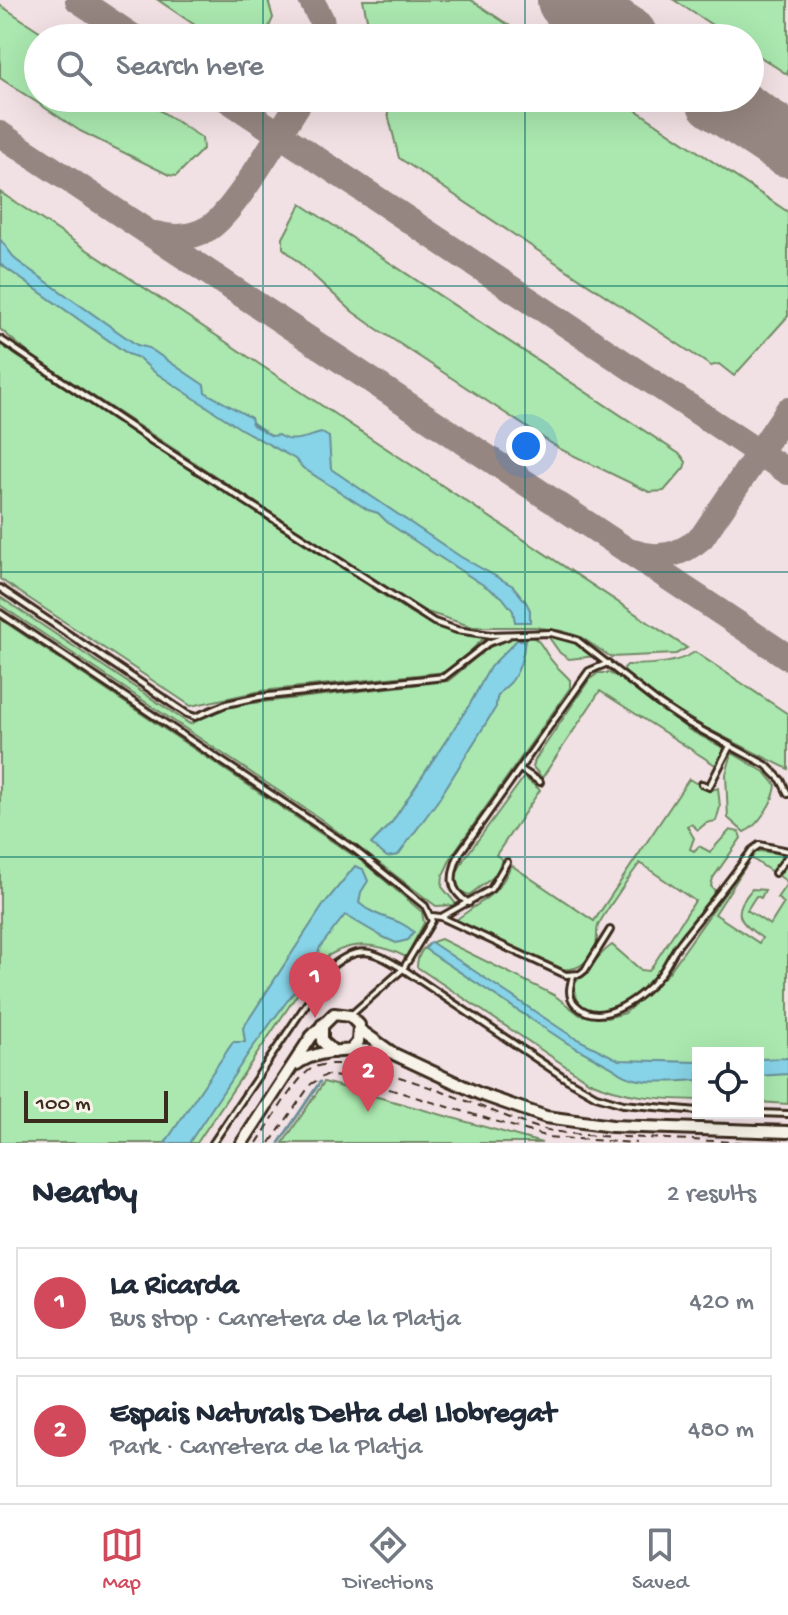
<!DOCTYPE html>
<meta charset="utf-8">
<style>
:root{--surface:#fff;--page:#f2f2f3;--text:#1f2937;--muted:#747a83;--line:#e0e1e3;--accent:#d1495b}
body{margin:0;font-family:"Gochi Hand",sans-serif;background:var(--page);color:var(--text)}
.controls{position:absolute;right:24px;bottom:24px;display:grid;overflow:hidden;border-radius:0px;box-shadow:0 8px 32px #0002}
.controls button{width:72px;height:72px;display:grid;place-items:center;padding:0;border:0;border-bottom:2px solid var(--line);background:var(--surface);color:var(--text);font:40px sans-serif}
.scale{position:absolute;left:24px;bottom:20px;width:144px;box-sizing:border-box;padding-left:8px;border:4px solid #3b2a1e;border-top:0;font-size:22px;line-height:28px;white-space:nowrap;color:#3b2a1e;-webkit-text-stroke:6px #f7f3e8;paint-order:stroke}
.you{position:absolute;left:526px;top:446px;width:28px;height:28px;margin:-20px;border:6px solid #fff;border-radius:50%;background:#1a73e8;box-shadow:0 0 0 12px #1a73e833}
.badge{display:grid;place-items:center;width:52px;height:52px;border-radius:50%;background:var(--accent);color:#fff;font-size:26px;font-weight:700}
.pin{position:absolute;translate:-50% -66px;filter:drop-shadow(0 2px 4px #0008)}
.pin::after{content:'';position:absolute;top:42px;width:28px;height:24px;background:inherit;clip-path:polygon(0 0,100% 0,50% 100%)}
.list{margin:0;padding:0;list-style:none}
h2{display:flex;justify-content:space-between;align-items:center;height:104px;margin:0;padding:0 32px;font-size:34px}
h2 small{font-size:26px;font-weight:400;color:var(--muted)}
.list li{display:grid;grid-template-columns:52px 1fr auto;gap:24px;align-items:center;box-sizing:border-box;height:112px;margin:0 16px 16px;padding:0 16px;border:2px solid var(--line);border-radius:0px}
.list b{display:block;font-size:30px;white-space:nowrap}
.list p{margin:0;font-size:26px;white-space:nowrap;color:var(--muted)}
.list em{font-size:26px;font-style:normal;color:var(--muted)}
.icon{flex:none;width:44px;height:44px;fill:none;stroke:currentColor;stroke-width:2;stroke-linecap:round;stroke-linejoin:round}
.map{position:relative;flex:none;width:788px;height:1143px;overflow:hidden}
.search{position:absolute;background:var(--surface);box-shadow:0 8px 32px #0002;left:24px;right:24px;top:24px;height:88px;display:flex;align-items:center;gap:20px;box-sizing:border-box;padding:0 28px;border-radius:44px;color:var(--muted);font-size:30px}
.sheet{height:360px;background:var(--surface)}
nav{display:flex;justify-content:space-around;align-items:center;box-sizing:border-box;height:112px;border-top:2px solid var(--line);background:var(--surface);font-size:22px;color:var(--muted)}
nav a{display:grid;justify-items:center;gap:4px}
nav .on{color:var(--accent)}
.map>svg:first-child{display:block}
</style>
<div class="map">
<svg width="788" height="1143" viewBox="0 0 788 1143">
<rect width="100%" height="100%" fill="#f2e1e4"/>
<filter id="ink" filterUnits="userSpaceOnUse"><feTurbulence type="fractalNoise" baseFrequency=".0125" numOctaves="2"/><feDisplacementMap in="SourceGraphic" scale="16" xChannelSelector="R" yChannelSelector="G"/><feConvolveMatrix kernelMatrix="1 2 1 2 8 2 1 2 1" color-interpolation-filters="sRGB"/></filter>
<g filter="url(#ink)">
<path fill="#aae8af" stroke="#728966" stroke-width="2" d="M158 0H268L273 18 264 38H214Z
M363 0H471L528 38H371Z
M674 0H788V75L750 50V38H732Z
M0 5 50 38H38V98H141L202 138 203 149 176 176 169 175 80 131 0 78Z
M384 98H618L788 212V316L734 376 719 364 711 366 399 158Z
M0 192 687 648 676 654 611 657 582 638 563 631 534 627H473L418 609 32 356 0 329Z
M301 204 681 455 686 462 684 468 664 491 649 492 560 449 374 327 353 312 283 248V238Z
M0 342 15 355 411 613 443 628 486 636 455 666 446 672 261 691 191 706 0 579Z
M0 597 190 724 228 706 448 681C468 667 512 616 538 641 543 646 545 652 549 657 555 666 563 672 570 680V688L453 854 443 875 442 887 457 905 436 906 322 820 0 605Z
M0 619 363 862 422 912 424 923 406 957C375 941 348 940 319 962L197 1143H0Z
M548 636 569 639 596 656 569 659 560 653Z
M695 652 788 714V769L706 728 666 704 625 673 624 668 627 665C651 664 674 665 695 652Z
M598 673H609L618 677 689 730 724 748 717 766 600 691 542 778 533 767 535 760 589 680Z
M732 753 766 773 776 785C775 800 758 827 744 832L728 818 726 774Z
M524 777 540 790 496 855 502 859 496 875 469 895 460 891 455 876 464 859Z
M689 779 709 791 718 788 720 807 716 821 706 823 698 830 691 824 687 826 694 838 690 849 694 851 699 846 710 852 730 830 739 832 741 838 713 878 711 886 716 892C710 903 701 911 693 921 680 938 659 981 644 992 635 998 598 1016 588 1010 579 1005 573 994 574 984 583 975 603 950 612 945L641 970 649 971 695 901 640 863C632 873 601 918 598 926 596 932 598 939 596 945 591 960 579 971 563 969L456 920C481 900 498 897 511 865L594 921Z
M759 851 782 854 785 860 772 872 751 858 715 914 759 943 762 938C738 921 731 913 752 889L765 890 761 898 756 896 747 910 770 925 784 903 777 898 788 882 779 876 788 864V1104L758 1102V1053H698V1100C659 1099 624 1097 588 1081L417 967C417 951 426 943 441 939L554 995 580 1015 607 1018 625 1013 669 972 752 855Z
M324 1082 542 1143H283Z"/>
<path fill="#87d3e7" stroke="#698f97" stroke-width="2" d="M0 239 16 260 137 345 149 348 204 385 205 392 251 418 253 425 272 436 278 435C292 445 307 436 322 433L329 437 331 469 461 557 513 586 526 602 530 610V622H515L513 611 502 597 430 551 388 523 378 513 368 510 303 468 295 459 241 429 153 371 139 358 128 354 0 264Z
M517 640H525C524 654 519 675 508 685 500 692 496 695 496 707L439 799 398 855 387 857 371 844 392 822 470 704 490 667Z
M355 866 363 869 368 881 361 892 359 903C379 920 396 916 414 932L408 940 396 943 383 937 345 915 320 947 314 965 250 1051 189 1143H165L233 1042H245L243 1028 324 904Z
M431 942 573 1037 619 1060 698 1062V1080C673 1081 632 1087 613 1068L567 1043 425 949Z
M788 1058V1074L758 1076V1059Z"/>
<g fill="none" stroke-linecap="round" stroke-linejoin="round">
<path stroke="#698f97" stroke-width="3" d="M252 423 265 432
M279 1143 320 1082"/>
<path stroke="#968681" stroke-width="26" d="M78 0 135 38
M311 0 321 19 325 38
M225 98 788 472
M0 134 788 657
M156 234C174 239 192 238 209 228 236 211 282 128 302 98
M633 552C658 561 682 555 702 537L788 410"/>
<path stroke="#968681" stroke-width="64" d="M569 0 626 38
M717 98 788 145"/>
<g stroke="#3b2a1e" stroke-width="10">
<path id="service" d="M0 339 152 441 434 622 457 630 491 635 551 633 577 640 658 703 688 723 766 765 781 780 788 794
M0 588 187 714 195 717 226 704 259 697 444 677 488 643 508 636
M0 613 355 850 425 906 432 921 403 969 352 1014
M520 769 540 782
M702 784 709 787 730 746
M775 873 788 856
M469 903C448 890 450 876 459 854L589 671 608 663
M432 916 441 917 566 975 580 974 585 970 610 930
M443 916 491 889 507 862
M573 976C570 986 567 996 576 1005 601 1030 644 996 660 975 668 965 672 953 680 943 704 912 729 882 752 850L759 845 788 851
M758 1113 788 1114
M213 1143 332 966C361 943 374 952 403 969L568 1080 596 1096 623 1104 698 1111"/>
</g>
<g stroke="#3b2a1e" stroke-width="16">
<path id="tertiary" d="M322 1025V1041L334 1052
M360 1030 394 1054 480 1094 546 1117 612 1126 788 1132
M297 1064C316 1049 362 1048 386 1053
M242 1143 311 1037 334 1014 350 1016 359 1025 358 1042 350 1051"/>
</g>
<path stroke="#3b2a1e" stroke-width="2" stroke-dasharray="8 6" stroke-linecap="butt" d="M622 1137 757 1143
M257 1143C269 1125 294 1080 311 1069 350 1045 493 1115 539 1128 562 1134 587 1135 612 1137
M270 1143 311 1084 326 1075 359 1080 548 1137 636 1143"/>
<use href="#service" stroke="#f7f3e8" stroke-width="4"/>
<use href="#tertiary" stroke="#f7f3e8" stroke-width="10"/>
</g>
</g>
<path fill="none" stroke="#0f766e" stroke-width="2" stroke-opacity="0.55" d="M263 0V38M525 0V38M263 98V1143M525 98V1143M0 286H788M0 572H788M0 857H788"/>
</svg>
<div class="controls">
<button><svg class="icon" aria-label="locate" viewBox="0 0 24 24"><circle cx="12" cy="12" r="6"/><path d="M12 2v4M12 18v4M2 12h4M18 12h4"/></svg></button>
</div>
<div class="scale">100 m</div>
<div class="you"></div>
<div class="pin badge" style="left:315px;top:1018px">1</div>
<div class="pin badge" style="left:368px;top:1112px">2</div>
<div class="search"><svg class="icon" aria-label="search" viewBox="0 0 24 24"><circle cx="10" cy="10" r="6"/><path d="M15 15l6 6"/></svg>Search here</div>
</div>
<section class="sheet">
<h2>Nearby<small>2 results</small></h2>
<ul class="list">
<li><span class="badge">1</span><div><b>La Ricarda</b><p>Bus stop · Carretera de la Platja</p></div><em>420 m</em></li>
<li><span class="badge">2</span><div><b>Espais Naturals Delta del Llobregat</b><p>Park · Carretera de la Platja</p></div><em>480 m</em></li>
</ul>
</section>
<nav>
<a class="on"><svg class="icon" aria-label="map" viewBox="0 0 24 24"><path d="M3 6l6-2 6 2 6-2v14l-6 2-6-2-6 2zM9 4v14M15 6v14"/></svg>Map</a>
<a><svg class="icon" aria-label="directions" viewBox="0 0 24 24"><path d="M12 3l9 9-9 9-9-9zM9 14v-3h6M13 9l2 2-2 2"/></svg>Directions</a>
<a><svg class="icon" aria-label="saved" viewBox="0 0 24 24"><path d="M7 4h10v16l-5-4-5 4z"/></svg>Saved</a>
</nav>
